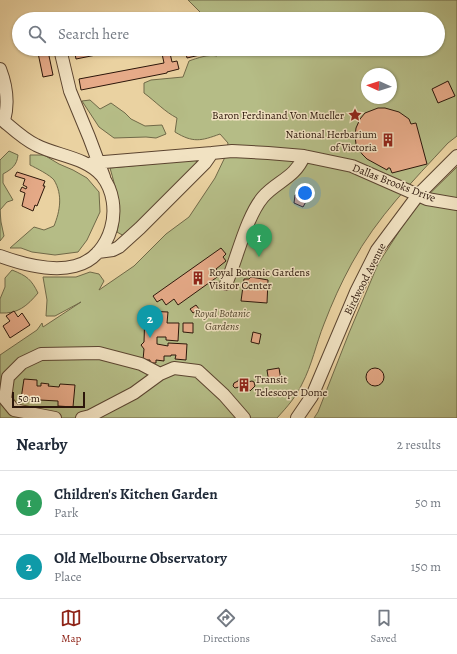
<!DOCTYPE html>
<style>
:root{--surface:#fff;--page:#f2f2f3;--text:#1f2937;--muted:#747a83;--line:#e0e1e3;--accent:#8f2418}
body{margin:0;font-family:Alegreya,serif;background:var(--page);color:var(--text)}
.compass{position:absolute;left:361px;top:68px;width:36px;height:36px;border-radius:50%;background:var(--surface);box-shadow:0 1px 3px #0004;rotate:273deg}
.scale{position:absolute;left:12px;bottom:10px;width:73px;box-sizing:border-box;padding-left:4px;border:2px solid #2c160a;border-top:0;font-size:11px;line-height:14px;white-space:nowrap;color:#2c160a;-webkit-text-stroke:3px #f1e2c2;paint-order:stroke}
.you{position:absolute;left:305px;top:193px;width:14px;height:14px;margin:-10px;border:3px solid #fff;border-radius:50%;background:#1a73e8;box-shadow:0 0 0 6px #1a73e833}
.badge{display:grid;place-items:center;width:26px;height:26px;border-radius:50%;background:var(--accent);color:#fff;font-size:13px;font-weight:700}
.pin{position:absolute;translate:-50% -33px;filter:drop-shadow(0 1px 2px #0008)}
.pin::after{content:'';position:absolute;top:21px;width:14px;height:12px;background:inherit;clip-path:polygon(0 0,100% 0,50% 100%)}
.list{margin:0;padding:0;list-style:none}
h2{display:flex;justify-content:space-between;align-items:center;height:52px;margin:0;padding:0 16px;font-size:17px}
h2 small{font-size:13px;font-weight:400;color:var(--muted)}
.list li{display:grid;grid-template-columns:26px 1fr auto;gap:12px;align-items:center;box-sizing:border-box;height:64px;padding:0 16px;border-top:1px solid var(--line)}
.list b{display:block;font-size:15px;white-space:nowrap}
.list p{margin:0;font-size:13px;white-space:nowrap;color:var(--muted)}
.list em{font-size:13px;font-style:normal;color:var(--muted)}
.icon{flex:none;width:22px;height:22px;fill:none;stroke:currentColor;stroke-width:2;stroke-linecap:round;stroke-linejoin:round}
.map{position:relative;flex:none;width:457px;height:418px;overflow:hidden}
.search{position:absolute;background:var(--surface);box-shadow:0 1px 3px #0004;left:12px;right:12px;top:12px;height:44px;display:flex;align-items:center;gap:10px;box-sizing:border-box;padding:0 14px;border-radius:22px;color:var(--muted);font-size:15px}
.sheet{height:180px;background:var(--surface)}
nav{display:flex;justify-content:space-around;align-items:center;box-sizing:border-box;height:56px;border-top:1px solid var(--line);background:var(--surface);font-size:11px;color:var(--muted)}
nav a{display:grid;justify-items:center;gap:2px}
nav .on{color:var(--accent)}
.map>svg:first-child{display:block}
</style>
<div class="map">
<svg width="457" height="418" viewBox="0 0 457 418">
<rect width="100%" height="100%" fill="#ead2a1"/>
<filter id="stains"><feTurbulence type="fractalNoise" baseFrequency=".005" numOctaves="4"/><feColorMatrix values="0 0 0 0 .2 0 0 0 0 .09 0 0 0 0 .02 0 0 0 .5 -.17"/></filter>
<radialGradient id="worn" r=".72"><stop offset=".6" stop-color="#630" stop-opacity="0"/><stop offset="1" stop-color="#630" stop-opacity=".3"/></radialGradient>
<path fill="#b5bc86" stroke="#706948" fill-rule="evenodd" d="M188 0H457V136L448 143C413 181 377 217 352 263 341 283 332 303 324 324 316 344 312 365 302 384 296 397 287 407 277 418H0V355L37 330 42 323 43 327 81 302 55 316H46L47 300 43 277H76L90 272 99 274 104 281 99 290 134 266 166 234 189 217 215 178 226 155 228 143 220 134C201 141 193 143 175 132L177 118C165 112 155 101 144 93V83L151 80 183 77 189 61C197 58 209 54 217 56L216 49H438V19H207ZM367 74H391V98H367Z
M90 100 100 109 111 103 125 113 131 119 145 126 162 125 166 134 156 138 146 137 114 138 99 127 82 101Z
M9 151 18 155C17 165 12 169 3 174V183L13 200 7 202 0 210 1 222 4 236 0 241V160Z
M30 155H44L59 164 73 170 87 178 99 192 100 212 87 240 78 252 55 255 32 252 21 248H10L34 227 44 230 54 226C60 211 63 195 54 180 50 175 36 168 30 165Z
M194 160 197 161V164L124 236 117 232C122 210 116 189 110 168Z
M457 167V418H314L318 412 349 333 378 264 413 210Z
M12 270C27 276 31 279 38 293 27 306 18 314 0 313V299L5 287V278Z"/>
<path fill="#e6aa88" stroke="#2c160a" d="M74 49H126L76 59Z
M161 49H169L172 62 177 61 179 69 167 72V73L81 90 79 79 164 63Z
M185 49H199L200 55 187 58Z
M48 51 53 75 43 77 38 53Z
M448 81 455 96 438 103 432 89Z
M378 108H385L399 112 409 119 411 124 416 123 427 164 392 173 390 168H388L387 170 367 159 362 154 356 144 355 136 356 128 360 119 365 113Z
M17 172 45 181 43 186H45L37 206 35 205 33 211 22 206 25 193 20 191 22 187 26 189 27 187 23 185 25 179 15 176Z
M306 192V196L308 198 303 207 294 203 295 195Z
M221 248 226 254 223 257 226 261 216 269 220 275 178 305 174 299 166 305 162 299 157 302 153 296Z
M251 277 268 280 267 303 241 301 244 279H249Z
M196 305 199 309 193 313 190 309Z
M14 311 18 317 22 313 30 325 10 338 3 326 10 321 6 316Z
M145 311 168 312 167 323H179L178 341 166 340V337H157V344L168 346V343L187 344 186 360 175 359 176 355H171V356H164V361L156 360V363H150V360H143L144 349 141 345 144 342Z
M183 323H193V333L183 332Z
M253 332 261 334 259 344 251 342Z
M279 368 281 380 269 383 267 370Z
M366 377a9 9 0 1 1 18 0a9 9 0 1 1-18 0Z
M24 379 37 380V386H41V383L49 384 48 386 59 387 60 384 75 385 73 407 58 406V401L21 399Z
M239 379 248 382 252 381 254 382 255 386 250 391 247 387 240 385 239 387 235 388 233 386 234 383 238 381Z"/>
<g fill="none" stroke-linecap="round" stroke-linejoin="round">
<g stroke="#5c4530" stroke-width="14">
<path id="minor" d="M60 49 70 91 89 137 104 177
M0 69C7 87 9 103 4 121
M0 118C11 127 23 139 36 145 57 156 86 157 102 176 125 205 112 257 75 266 52 272 22 264 0 256
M92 163 212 153
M98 252 113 250 119 247 140 228 205 163 212 153 232 151 268 153 304 156 352 166 427 199 457 204
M226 284C237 259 246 217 263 197 277 181 295 178 304 156
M55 418 14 410 5 399 8 377 22 363 41 354 99 353 141 364 160 374 174 368 198 371 224 395 244 418
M82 418 90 416 134 393 160 374
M297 418 312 396 356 292 377 250 418 195 457 156"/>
</g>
<use href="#minor" stroke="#f1e2c2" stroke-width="12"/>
</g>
<defs>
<g id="sight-bare" transform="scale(1.08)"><path d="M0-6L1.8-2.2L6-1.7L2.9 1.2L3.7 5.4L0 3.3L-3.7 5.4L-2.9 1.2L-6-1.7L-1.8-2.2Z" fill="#8f2418" stroke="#f1e2c2" stroke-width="2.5" paint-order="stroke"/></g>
<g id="building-bare" transform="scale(1.08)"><path d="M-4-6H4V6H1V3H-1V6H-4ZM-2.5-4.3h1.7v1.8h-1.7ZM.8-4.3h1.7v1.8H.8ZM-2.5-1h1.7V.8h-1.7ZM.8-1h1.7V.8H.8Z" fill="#8f2418" stroke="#f1e2c2" stroke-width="2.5" paint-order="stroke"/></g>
</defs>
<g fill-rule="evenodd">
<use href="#sight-bare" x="355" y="115"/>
<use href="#building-bare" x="388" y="140"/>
<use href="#building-bare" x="198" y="278"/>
<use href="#building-bare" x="244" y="385"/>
</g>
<g text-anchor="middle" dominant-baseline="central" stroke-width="3" stroke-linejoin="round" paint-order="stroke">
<g font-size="11" fill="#2c160a" stroke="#f1e2c2" text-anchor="end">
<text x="344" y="115">Baron Ferdinand Von Mueller</text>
<text x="377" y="134">National Herbarium<tspan x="377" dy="13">of Victoria</tspan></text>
<text x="209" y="272" text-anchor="start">Royal Botanic Gardens<tspan x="209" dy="13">Visitor Center</tspan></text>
<text x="255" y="379" text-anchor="start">Transit<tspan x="255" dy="13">Telescope Dome</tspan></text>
</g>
<g font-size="11" fill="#2c160a" stroke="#f1e2c2">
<text transform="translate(394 183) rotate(21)">Dallas Brooks Drive</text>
<text transform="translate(365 279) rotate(-63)">Birdwood Avenue</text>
</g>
<g font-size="11" font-style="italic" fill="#55482f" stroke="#f1e2c2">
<text x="222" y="313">Royal Botanic<tspan x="222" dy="13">Gardens</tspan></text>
</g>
</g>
<rect width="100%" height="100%" filter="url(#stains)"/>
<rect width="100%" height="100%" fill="url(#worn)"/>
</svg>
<svg class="compass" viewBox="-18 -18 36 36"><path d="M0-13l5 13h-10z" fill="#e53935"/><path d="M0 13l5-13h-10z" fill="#747a83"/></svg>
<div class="scale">50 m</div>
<div class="you"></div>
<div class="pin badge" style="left:259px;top:257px;background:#2e9e5b">1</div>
<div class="pin badge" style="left:150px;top:338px;background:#0f9aa8">2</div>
<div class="search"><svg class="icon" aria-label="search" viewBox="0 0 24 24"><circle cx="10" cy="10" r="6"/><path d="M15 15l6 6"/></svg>Search here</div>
</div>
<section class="sheet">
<h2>Nearby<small>2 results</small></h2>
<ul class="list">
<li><span class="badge" style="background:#2e9e5b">1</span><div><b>Children's Kitchen Garden</b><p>Park</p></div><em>50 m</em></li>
<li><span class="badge" style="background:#0f9aa8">2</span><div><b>Old Melbourne Observatory</b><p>Place</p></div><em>150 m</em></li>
</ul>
</section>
<nav>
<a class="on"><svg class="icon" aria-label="map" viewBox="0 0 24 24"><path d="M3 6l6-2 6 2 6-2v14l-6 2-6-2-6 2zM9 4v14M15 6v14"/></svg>Map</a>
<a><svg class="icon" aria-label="directions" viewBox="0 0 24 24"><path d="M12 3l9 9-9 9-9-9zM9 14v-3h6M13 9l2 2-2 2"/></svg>Directions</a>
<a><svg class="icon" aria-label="saved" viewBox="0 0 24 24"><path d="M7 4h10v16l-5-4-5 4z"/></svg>Saved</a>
</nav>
